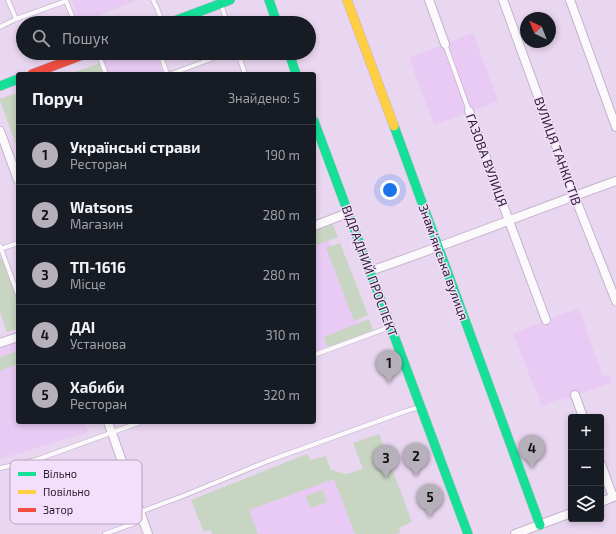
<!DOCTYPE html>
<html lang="uk">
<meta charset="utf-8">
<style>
:root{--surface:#171b24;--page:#20242c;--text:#f1f3f6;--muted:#9ea1a6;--line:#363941;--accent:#b6b0bb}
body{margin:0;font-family:"Exo 2",sans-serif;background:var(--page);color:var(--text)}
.controls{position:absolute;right:12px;bottom:12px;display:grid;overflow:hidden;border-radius:4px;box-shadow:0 2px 6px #0003}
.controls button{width:36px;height:36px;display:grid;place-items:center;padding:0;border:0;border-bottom:1px solid var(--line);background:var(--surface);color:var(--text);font:20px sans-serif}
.compass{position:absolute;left:520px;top:12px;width:36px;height:36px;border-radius:50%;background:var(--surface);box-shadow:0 2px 6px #0003;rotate:317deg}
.you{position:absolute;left:390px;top:190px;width:14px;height:14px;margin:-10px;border:3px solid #fff;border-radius:50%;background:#1a73e8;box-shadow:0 0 0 6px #1a73e833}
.badge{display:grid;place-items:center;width:26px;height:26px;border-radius:50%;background:var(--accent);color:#111;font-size:13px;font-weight:700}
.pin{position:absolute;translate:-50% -33px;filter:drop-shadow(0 1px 2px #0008)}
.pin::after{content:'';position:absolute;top:21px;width:14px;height:12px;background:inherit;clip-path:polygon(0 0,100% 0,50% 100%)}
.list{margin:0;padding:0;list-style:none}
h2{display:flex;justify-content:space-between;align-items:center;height:52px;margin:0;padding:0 16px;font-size:17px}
h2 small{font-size:13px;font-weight:400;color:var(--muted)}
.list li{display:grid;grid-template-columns:26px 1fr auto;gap:12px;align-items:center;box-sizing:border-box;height:60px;padding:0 16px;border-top:1px solid var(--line)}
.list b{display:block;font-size:15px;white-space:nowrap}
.list p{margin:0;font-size:13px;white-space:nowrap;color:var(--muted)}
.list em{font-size:13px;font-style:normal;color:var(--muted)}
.icon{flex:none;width:22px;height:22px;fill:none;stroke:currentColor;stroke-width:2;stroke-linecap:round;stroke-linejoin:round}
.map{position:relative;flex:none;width:616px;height:534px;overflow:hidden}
.search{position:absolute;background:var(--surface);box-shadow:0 2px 6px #0003;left:16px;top:16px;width:300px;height:44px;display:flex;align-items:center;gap:10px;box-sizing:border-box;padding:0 14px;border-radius:22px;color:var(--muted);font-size:15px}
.panel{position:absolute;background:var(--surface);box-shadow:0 2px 6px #0003;left:16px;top:72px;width:300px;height:352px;border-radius:4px}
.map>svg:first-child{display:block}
</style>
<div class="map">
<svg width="616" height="534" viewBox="0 0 616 534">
<rect width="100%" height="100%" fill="#e9d6f0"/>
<path fill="#e8caf4" d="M71 0H137L80 23Z
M473 33 498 101 434 125 409 58Z
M106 53H156L162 71 154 74H109L101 55Z
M324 226 363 332 314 351V230Z
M579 308 602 375 603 376 609 374 612 382 563 400 562 398 542 406 536 389H535L513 333Z
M18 341V422H85L89 432 0 459V346Z
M334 479 355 534H258L249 510Z"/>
<path fill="#c9d5c3" d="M100 63 104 74H69Z
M16 93 18 98V150L0 101V99Z
M332 222 338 237 314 246V228Z
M340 243 368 315 354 321 326 248Z
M2 258 18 301V329L7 332 0 312V259Z
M369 319 373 330 328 347 324 337Z
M18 351V364L0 371V357Z
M379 434 412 522 399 528 401 532 396 534H355L334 479 249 510 258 534H212L210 530 206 531 203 530 191 500 307 454 310 460 326 456 331 470 347 474 363 469 353 443Z
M323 490 327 502 310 508 306 496Z"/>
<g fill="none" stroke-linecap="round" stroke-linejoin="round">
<g stroke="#c4b4c9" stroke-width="5.5">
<path id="lane" d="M8 0 16 19
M153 0 157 8 162 22
M221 4 227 23
M0 27 16 19 66 1 75 23
M445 44 469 111
M98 53 106 74
M160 53 167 74
M238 53 245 74
M171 74 227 53
M0 246 18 295
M0 249 18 243
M314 355 390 327
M0 468 36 460 141 422
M140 512 183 496 268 461 406 411 420 407
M105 534 143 520"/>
</g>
<g stroke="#c4b4c9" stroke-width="10">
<path id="street" d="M429 0 445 44
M503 0 574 195 616 301
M570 0 616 127
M469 111 509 221 546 320
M0 131 18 180
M314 226 348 213
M370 271C453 243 534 210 616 181
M0 343 18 337
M575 395 583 417
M108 422 148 534
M601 464 613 497
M601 502 616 496
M515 534 571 513"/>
</g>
<g stroke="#c4b4c9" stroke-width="10">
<path id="fast" d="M269 0 277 23
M169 23 230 0
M289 53 296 74
M0 86 18 79
M314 121 468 534
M394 126 540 525"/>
</g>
<g stroke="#c4b4c9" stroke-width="10">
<path id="slow" d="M347 0 394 126"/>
</g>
<g stroke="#c4b4c9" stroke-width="10">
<path id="jam" d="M32 74 88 53"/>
</g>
<use href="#lane" stroke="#fcf9fd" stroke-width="4"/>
<use href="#street" stroke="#fcf9fd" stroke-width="8"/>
<use href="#fast" stroke="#16e098" stroke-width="9"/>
<use href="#slow" stroke="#ffcf43" stroke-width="9"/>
<use href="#jam" stroke="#f24e42" stroke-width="9"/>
</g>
<g text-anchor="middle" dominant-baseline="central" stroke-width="3" stroke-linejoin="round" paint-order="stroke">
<g font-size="13" fill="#2b1e30" stroke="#f3defb">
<text transform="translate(558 151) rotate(70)">ВУЛИЦЯ ТАНКІСТІВ</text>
<text transform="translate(487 160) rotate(70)">ГАЗОВА ВУЛИЦЯ</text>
<text transform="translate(444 262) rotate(70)">Знамʼянська вулиця</text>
<text transform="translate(370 271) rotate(70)">ВІДРАДНИЙ ПРОСПЕКТ</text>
</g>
</g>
<rect x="10" y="460" width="132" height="64" rx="6" fill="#f3defb" stroke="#b7a4be" stroke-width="1"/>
<rect x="18" y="472" width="18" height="4" fill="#16e098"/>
<rect x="18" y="490" width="18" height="4" fill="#ffcf43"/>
<rect x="18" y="508" width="18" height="4" fill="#f24e42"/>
<g font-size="11" fill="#2b1e30">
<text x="43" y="478">Вільно</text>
<text x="43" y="496">Повільно</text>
<text x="43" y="514">Затор</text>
</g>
</svg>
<div class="controls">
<button>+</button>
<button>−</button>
<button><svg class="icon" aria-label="layers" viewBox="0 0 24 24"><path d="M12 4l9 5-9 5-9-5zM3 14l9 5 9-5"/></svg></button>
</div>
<svg class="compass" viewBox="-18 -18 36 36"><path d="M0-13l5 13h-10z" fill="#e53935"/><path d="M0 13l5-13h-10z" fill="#9ea1a6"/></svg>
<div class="you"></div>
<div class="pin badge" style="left:389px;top:383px">1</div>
<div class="pin badge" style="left:416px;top:476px">2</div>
<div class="pin badge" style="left:386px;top:478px">3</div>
<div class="pin badge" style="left:532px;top:468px">4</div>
<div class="pin badge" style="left:430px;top:517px">5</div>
<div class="search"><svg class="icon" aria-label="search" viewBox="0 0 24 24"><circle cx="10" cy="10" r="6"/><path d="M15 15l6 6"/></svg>Пошук</div>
<section class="panel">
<h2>Поруч<small>Знайдено: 5</small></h2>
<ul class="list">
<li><span class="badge">1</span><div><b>Українські страви</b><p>Ресторан</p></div><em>190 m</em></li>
<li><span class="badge">2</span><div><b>Watsons</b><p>Магазин</p></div><em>280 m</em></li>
<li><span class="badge">3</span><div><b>ТП-1616</b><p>Місце</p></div><em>280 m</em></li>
<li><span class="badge">4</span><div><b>ДАІ</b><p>Установа</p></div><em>310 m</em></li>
<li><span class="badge">5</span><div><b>Хабиби</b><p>Ресторан</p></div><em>320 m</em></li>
</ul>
</section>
</div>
